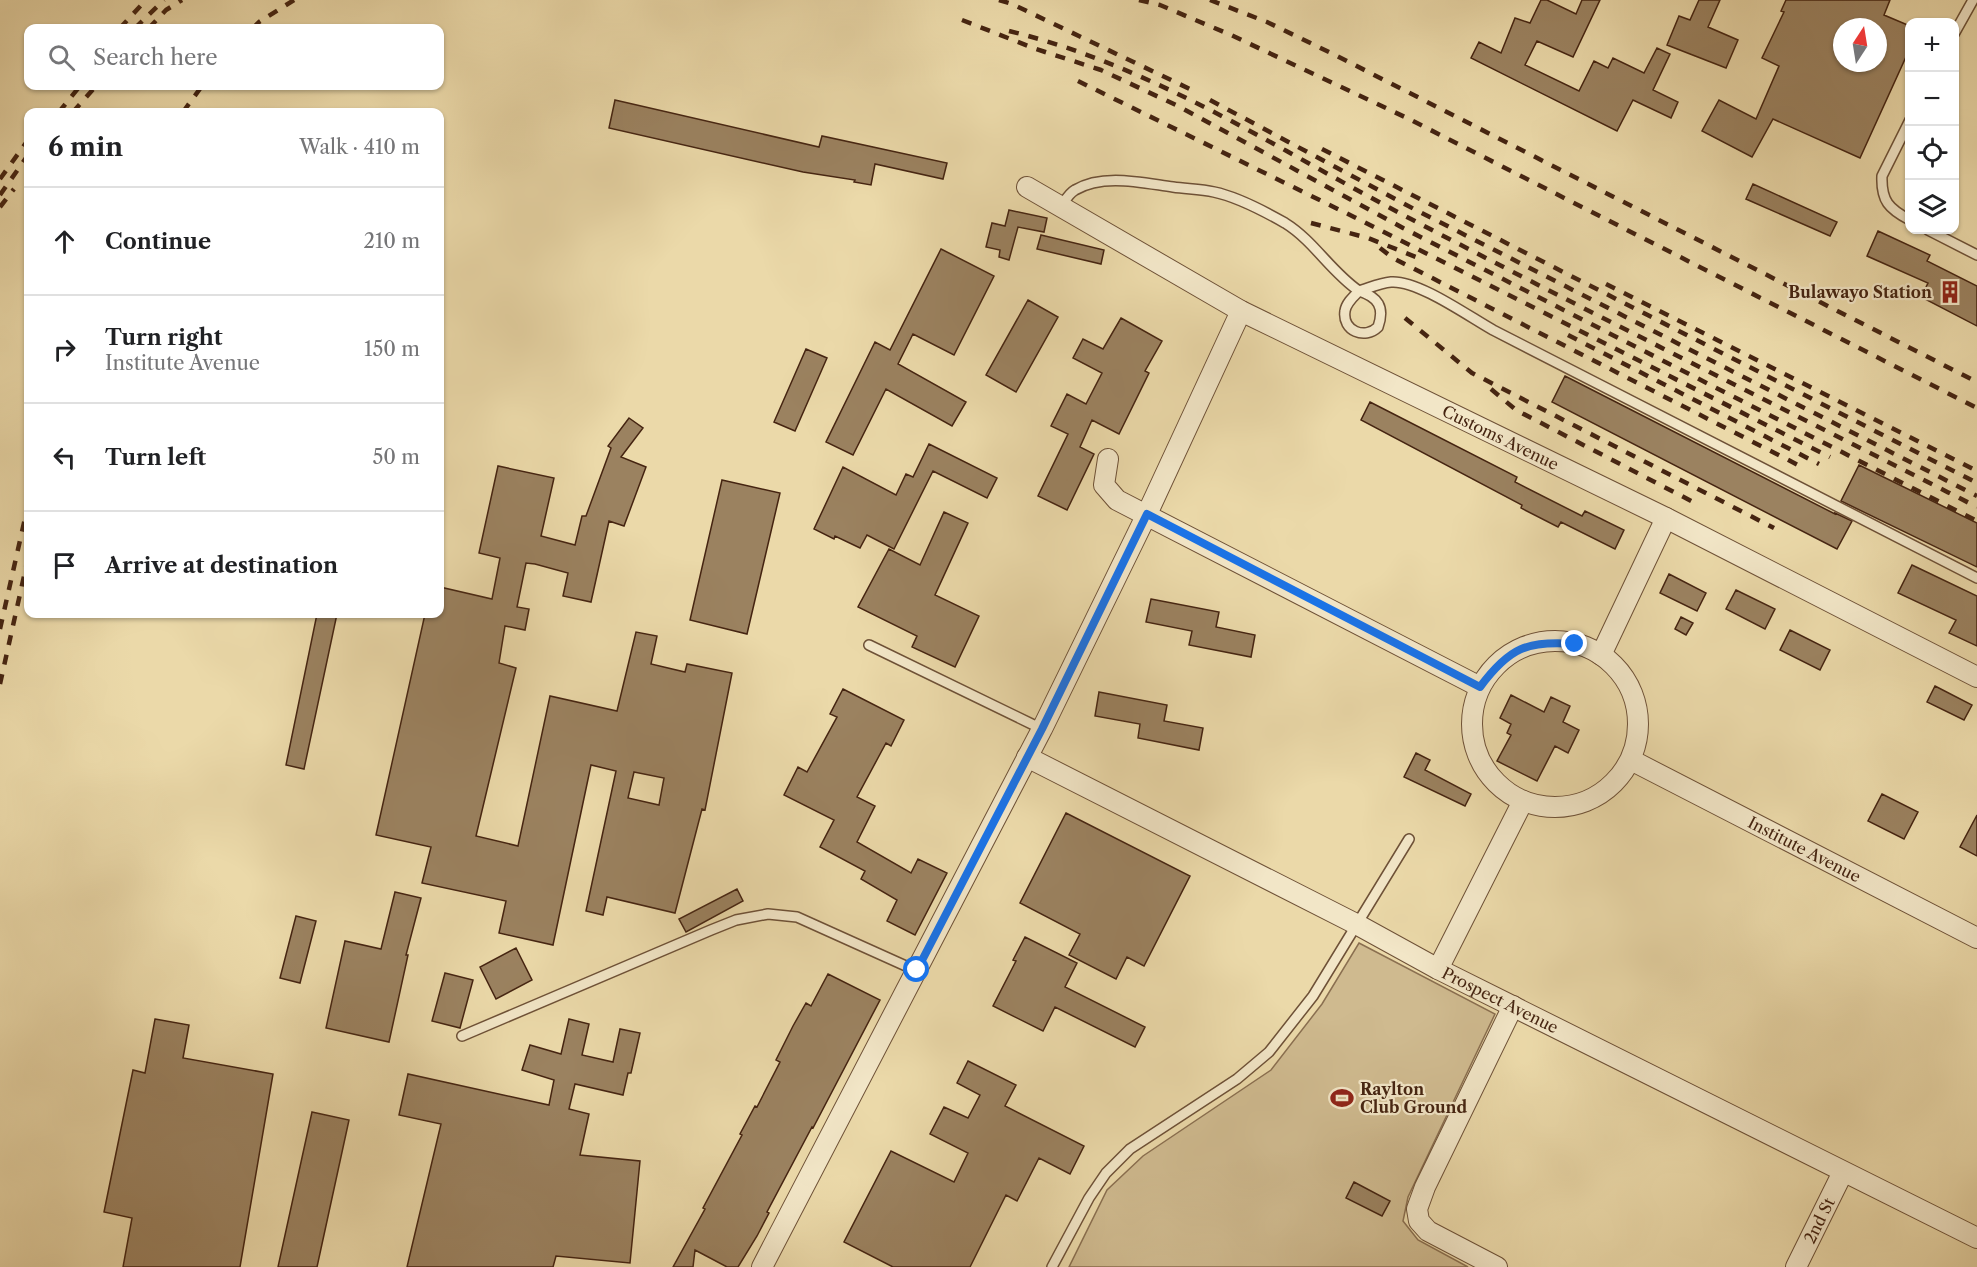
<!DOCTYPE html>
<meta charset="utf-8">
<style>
:root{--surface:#fff;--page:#f6f6f6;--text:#202124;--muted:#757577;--line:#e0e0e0}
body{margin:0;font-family:"Libre Caslon Text",serif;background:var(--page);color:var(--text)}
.controls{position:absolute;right:18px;top:18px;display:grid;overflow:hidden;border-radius:12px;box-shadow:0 2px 4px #0004}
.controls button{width:54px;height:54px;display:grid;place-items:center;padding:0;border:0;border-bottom:2px solid var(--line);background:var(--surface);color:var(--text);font:30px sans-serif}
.compass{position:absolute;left:1833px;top:18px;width:54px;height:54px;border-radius:50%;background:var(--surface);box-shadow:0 2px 4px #0004;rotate:12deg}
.stop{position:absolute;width:18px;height:18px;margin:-14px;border:4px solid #1a73e8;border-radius:50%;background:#fff}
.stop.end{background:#1a73e8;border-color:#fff;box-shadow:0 2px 6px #0008}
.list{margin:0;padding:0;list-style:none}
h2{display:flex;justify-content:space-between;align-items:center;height:78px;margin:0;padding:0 24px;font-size:26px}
h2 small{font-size:20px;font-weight:400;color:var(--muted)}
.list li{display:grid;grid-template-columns:39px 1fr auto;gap:18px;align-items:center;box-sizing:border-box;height:108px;padding:0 24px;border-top:2px solid var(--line)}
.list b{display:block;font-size:22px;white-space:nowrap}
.list p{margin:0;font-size:20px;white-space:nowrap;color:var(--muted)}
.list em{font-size:20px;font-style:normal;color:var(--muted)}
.icon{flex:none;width:33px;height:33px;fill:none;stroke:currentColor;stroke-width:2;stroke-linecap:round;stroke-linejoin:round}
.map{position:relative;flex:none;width:1977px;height:1267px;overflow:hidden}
.search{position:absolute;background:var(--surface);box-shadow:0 2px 4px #0004;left:24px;top:24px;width:420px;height:66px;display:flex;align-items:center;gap:15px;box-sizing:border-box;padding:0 21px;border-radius:12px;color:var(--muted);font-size:22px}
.panel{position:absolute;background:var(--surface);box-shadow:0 2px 4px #0004;left:24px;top:108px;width:420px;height:510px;border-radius:12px}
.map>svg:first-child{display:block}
</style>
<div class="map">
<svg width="1977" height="1267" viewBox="0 0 1977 1267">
<rect width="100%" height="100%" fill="#ebd9a9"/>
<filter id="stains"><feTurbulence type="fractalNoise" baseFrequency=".00333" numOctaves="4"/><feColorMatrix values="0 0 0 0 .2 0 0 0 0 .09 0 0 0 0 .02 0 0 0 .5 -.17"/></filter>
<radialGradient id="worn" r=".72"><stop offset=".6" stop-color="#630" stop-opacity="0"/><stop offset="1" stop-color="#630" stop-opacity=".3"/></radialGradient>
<path fill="#cfba8f" stroke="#8a6f50" stroke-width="1.5" d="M1359 943 1495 1014 1408 1197 1403 1221 1418 1240 1468 1267H1069L1107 1190 1143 1156 1271 1070 1322 1004Z"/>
<path fill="#9b8260" stroke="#452411" stroke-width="1.5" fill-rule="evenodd" d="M1541 0H1547L1576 14 1582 0H1600L1573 57 1537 41 1525 65 1579 91 1594 61 1608 68 1613 58 1644 73 1657 48 1670 54 1653 90 1678 102 1671 118 1633 100 1617 131 1471 58 1479 42 1501 53 1515 18 1530 23Z
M1699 0H1720L1708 27 1738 40 1726 68 1667 45 1679 16 1690 20Z
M1786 0H1890L1884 15 1910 26V48L1860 158 1773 119 1752 157 1702 131 1719 100 1756 119 1779 66 1762 58 1784 12 1781 11ZM1842 27H1878V63H1842Z
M615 100 819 147 822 136 947 163 943 179 875 164 871 185 854 182 855 180 803 172 609 128Z
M1753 184 1837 222 1830 236 1746 199Z
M1009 210 1047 218 1044 232 1018 227 1009 260 999 257 1000 250 986 247 992 223 1005 226Z
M1878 231 1930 255 1927 261 1977 286V326L1921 297 1928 283 1867 256Z
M1041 235 1104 250 1101 264 1037 249Z
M941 249 994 276 954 355 913 334 898 364 966 402 952 426 886 389 853 455 826 442 875 342 890 350Z
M1028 300 1058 317 1016 392 986 375Z
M1121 318 1162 341 1145 371 1149 373 1119 434 1092 420 1080 447 1094 454 1067 510 1038 496 1068 434 1051 426 1067 394 1086 404 1102 373 1073 358 1083 339 1103 349Z
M806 349 827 358 795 431 774 422Z
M1565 376 1835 514V513L1852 521 1837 549 1552 402Z
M1370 402 1517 477 1515 482 1582 516 1585 511 1624 530 1615 549 1561 522 1558 527 1521 508 1522 505 1361 420Z
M629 418 643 428 621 457 646 467 624 526 609 521 591 602 563 596 568 573 535 564 526 563 517 607 529 609 525 630 505 626 499 663 516 668 476 836 518 846 550 696 617 711 636 632 657 636 651 664 685 672 687 664 732 673 705 810 702 809 675 913 607 897 603 915 586 911 616 771 591 765 553 945 499 933 506 901 422 883 431 847 376 835 425 614H440V587L492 599 500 558 479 553 498 466 554 478 541 536 575 545 582 516H586L611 448 608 446ZM634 772 664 778 659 805 628 798Z
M929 444 997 478 987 498 933 471 894 549 867 535 860 548 835 536 834 539 814 529 843 467 896 495 906 474 913 477Z
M1859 465 1977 523V567L1841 501Z
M722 480 780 493 747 634 690 620Z
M944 512 968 523 935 595 979 616 955 667 912 647 917 636 858 607 889 549 920 565Z
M1912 565 1977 596V646L1949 633 1956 620 1898 593Z
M1669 574 1706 593 1697 611 1660 593Z
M1736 590 1775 609 1765 629 1726 609Z
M1151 599 1219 612 1216 627 1255 635 1251 657 1189 645 1192 631 1146 622Z
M317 614H337L304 769 286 765Z
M1681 617 1693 623 1686 635 1675 629Z
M1790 630 1830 650 1820 670 1780 650Z
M1935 686 1972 705 1964 720 1927 702Z
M843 689 904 720 891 746 886 743 857 797 875 806 857 842 911 873 918 859 947 873 915 935 887 921 897 900 861 879 865 871 820 847 834 820 784 795 798 767 807 772 837 717 830 714Z
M1099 692 1167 705 1164 721 1203 728 1199 750 1138 738 1140 724 1095 716Z
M1511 695 1544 712 1551 697 1570 706 1563 722 1579 730 1568 753 1555 746 1537 781 1497 761 1511 735 1507 733 1511 724 1500 718Z
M1416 753 1430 760 1425 770 1471 794 1465 806 1404 777Z
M1882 794 1918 812 1904 839 1868 821Z
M1066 813 1190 876 1144 966 1127 957 1116 979 1069 955 1080 934 1020 903Z
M1977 815V856L1960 847Z
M737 889 743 901 686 932 679 919Z
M395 892 421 898 406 955H408L389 1042 326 1028 345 941 381 949Z
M296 916 316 921 300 983 280 978Z
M1025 937 1077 963 1065 987 1145 1027 1135 1047 1055 1007 1043 1031 993 1006 1016 961 1013 960Z
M516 948 532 980 496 999 480 967Z
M445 973 473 980 460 1028 432 1021Z
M828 974 880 1000 813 1128 812 1127 767 1212 769 1213 757 1236 738 1267H727L695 1250 693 1267H673L705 1209 703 1208 742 1135 740 1134 755 1106 757 1107 780 1062 776 1060 793 1026 806 1003 811 1006Z
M155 1019 189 1025 183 1058 273 1074 240 1267H123L132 1218 104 1212 133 1070 145 1073Z
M569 1019 589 1024 582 1055 613 1062 620 1029 640 1033 631 1073H628L623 1095 575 1084 569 1109 589 1114 580 1155 640 1161 630 1263 556 1256 553 1267H407L441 1124 399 1115 408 1074 549 1105 554 1080 522 1070 530 1045 561 1054Z
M968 1061 1016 1085 1005 1106 1084 1146 1070 1174 1039 1158 1017 1201 1006 1195 970 1267H893L844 1242 891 1151 954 1182 968 1153 930 1134 944 1107 968 1118 980 1095 957 1083Z
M312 1112 349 1120 317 1267H278Z
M1354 1182 1390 1201 1382 1216 1346 1198Z"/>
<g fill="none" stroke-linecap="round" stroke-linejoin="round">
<g stroke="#6e5137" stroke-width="12">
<path id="lane" d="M1954 34 1973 0
M1910 120 1882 176C1881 201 1889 209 1910 220
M1061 207C1065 201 1068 194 1075 190 1103 173 1143 183 1173 187 1187 189 1201 189 1214 192 1238 197 1264 211 1285 223 1314 241 1331 272 1359 291 1369 288 1380 283 1391 282 1418 280 1468 316 1493 330L1977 578
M1928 230 1977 255
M1359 291C1378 297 1385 307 1378 327 1365 340 1342 331 1345 311 1346 303 1354 296 1359 291Z
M869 645 1042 729
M462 1036 711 930 736 920 768 914 797 917 917 971
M1052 1267 1089 1198 1106 1173 1130 1149 1237 1079 1269 1052 1313 996 1409 839"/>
</g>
<g stroke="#6e5137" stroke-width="22">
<g id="street">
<path id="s1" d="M1027 187 1241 311 1666 518 1977 677"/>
<path d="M1108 459 1104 485 1117 500 1480 687"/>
<circle cx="1555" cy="724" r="83"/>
<path d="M1601 655 1666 518"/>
<path id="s2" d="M1027 757 1358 925 1438 969 1977 1238"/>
<path id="s3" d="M1631 760 1977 938"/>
<path d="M1438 969 1523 801"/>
<path d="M762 1267 1042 729 1147 514 1241 311"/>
<path d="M1497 1267 1428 1231 1419 1221 1417 1209 1425 1187 1513 1006"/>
<path id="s4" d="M1796 1267 1843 1172"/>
</g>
</g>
<use href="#lane" stroke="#f2e6c7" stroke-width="9"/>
<use href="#street" stroke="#f2e6c7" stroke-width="20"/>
<path stroke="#452411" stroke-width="4.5" stroke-dasharray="10 10" stroke-linecap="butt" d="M999 0 1012 4 1192 90
M1139 0 1160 5 1231 35 1407 118 1977 408
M1210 0 1267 22 1335 55 1977 382
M962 20 1036 49 1101 70 1178 106 1403 228 1977 521
M120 28 146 0
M135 28 164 0
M149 28 166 10 182 0
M253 28 259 22 294 0
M1009 31C1154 66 1280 151 1411 219 1598 317 1788 411 1977 507
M1078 81 1354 217 1830 457
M1210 100 1414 209 1977 496
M59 112 80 86
M73 112 96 86
M183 112 202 86
M1322 149 1977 483
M0 179 28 140
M0 195 28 155
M0 207 14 189
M1311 223 1368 238 1416 257
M1380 248 1393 258 1800 466
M1606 284 1977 471
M1405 318 1472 373 1774 528
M1568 335 1819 464
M1491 389 1516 410 1697 504
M0 629 28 505
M0 684 28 558"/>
</g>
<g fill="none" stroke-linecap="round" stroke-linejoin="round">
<path stroke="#1a73e8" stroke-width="8" d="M917 970 1042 729 1147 514 1480 687C1509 648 1527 640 1575 644"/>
</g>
<defs>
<g id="building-bare" transform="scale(1.8)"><path d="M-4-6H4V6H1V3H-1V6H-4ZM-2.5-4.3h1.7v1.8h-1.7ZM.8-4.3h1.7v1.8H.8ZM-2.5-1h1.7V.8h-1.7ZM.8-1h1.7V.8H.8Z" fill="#8f2418" stroke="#f2e6c7" stroke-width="2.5" paint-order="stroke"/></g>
<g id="stadium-bare" transform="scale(1.8)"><path d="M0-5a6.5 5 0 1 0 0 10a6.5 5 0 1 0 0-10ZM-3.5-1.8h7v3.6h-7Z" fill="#8f2418" stroke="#f2e6c7" stroke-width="2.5" paint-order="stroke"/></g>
</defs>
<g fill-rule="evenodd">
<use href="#building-bare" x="1950" y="292"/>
<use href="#stadium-bare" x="1342" y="1098"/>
</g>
<g text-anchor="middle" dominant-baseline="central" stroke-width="4.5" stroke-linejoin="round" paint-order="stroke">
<g font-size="16" font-weight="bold" fill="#452411" stroke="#f2e6c7" text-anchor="end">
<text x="1932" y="292">Bulawayo Station</text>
<text x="1360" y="1089" text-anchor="start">Raylton<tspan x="1360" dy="18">Club Ground</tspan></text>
</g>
<g font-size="16" fill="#452411" stroke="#f2e6c7">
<text stroke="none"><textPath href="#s1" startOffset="536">Customs Avenue</textPath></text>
<text stroke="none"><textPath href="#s3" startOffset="195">Institute Avenue</textPath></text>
<text stroke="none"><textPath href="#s2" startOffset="532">Prospect Avenue</textPath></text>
<text stroke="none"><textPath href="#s4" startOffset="52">2nd St</textPath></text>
</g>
</g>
<rect width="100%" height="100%" filter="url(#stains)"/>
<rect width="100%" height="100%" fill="url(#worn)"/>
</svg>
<div class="controls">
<button>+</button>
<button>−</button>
<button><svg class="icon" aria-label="locate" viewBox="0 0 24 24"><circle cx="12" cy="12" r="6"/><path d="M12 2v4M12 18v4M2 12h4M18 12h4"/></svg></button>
<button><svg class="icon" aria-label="layers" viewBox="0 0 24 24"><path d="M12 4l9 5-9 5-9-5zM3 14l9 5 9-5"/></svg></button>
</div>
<svg class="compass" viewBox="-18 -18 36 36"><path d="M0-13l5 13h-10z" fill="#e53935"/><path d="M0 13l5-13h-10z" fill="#757577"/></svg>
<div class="stop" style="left:917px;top:970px"></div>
<div class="stop end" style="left:1575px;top:644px"></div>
<div class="search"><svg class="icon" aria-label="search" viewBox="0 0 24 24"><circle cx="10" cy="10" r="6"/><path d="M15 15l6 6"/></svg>Search here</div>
<section class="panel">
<h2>6 min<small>Walk · 410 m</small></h2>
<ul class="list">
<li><svg class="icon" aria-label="ahead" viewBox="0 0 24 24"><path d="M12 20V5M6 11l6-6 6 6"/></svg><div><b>Continue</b></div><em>210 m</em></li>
<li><svg class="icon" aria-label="right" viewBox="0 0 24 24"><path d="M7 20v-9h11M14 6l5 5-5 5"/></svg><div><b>Turn right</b><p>Institute Avenue</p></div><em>150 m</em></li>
<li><svg class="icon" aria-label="left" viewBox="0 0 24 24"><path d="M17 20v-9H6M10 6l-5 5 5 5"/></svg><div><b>Turn left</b></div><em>50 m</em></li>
<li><svg class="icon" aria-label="arrive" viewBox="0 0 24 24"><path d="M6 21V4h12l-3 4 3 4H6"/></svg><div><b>Arrive at destination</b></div></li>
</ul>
</section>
</div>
